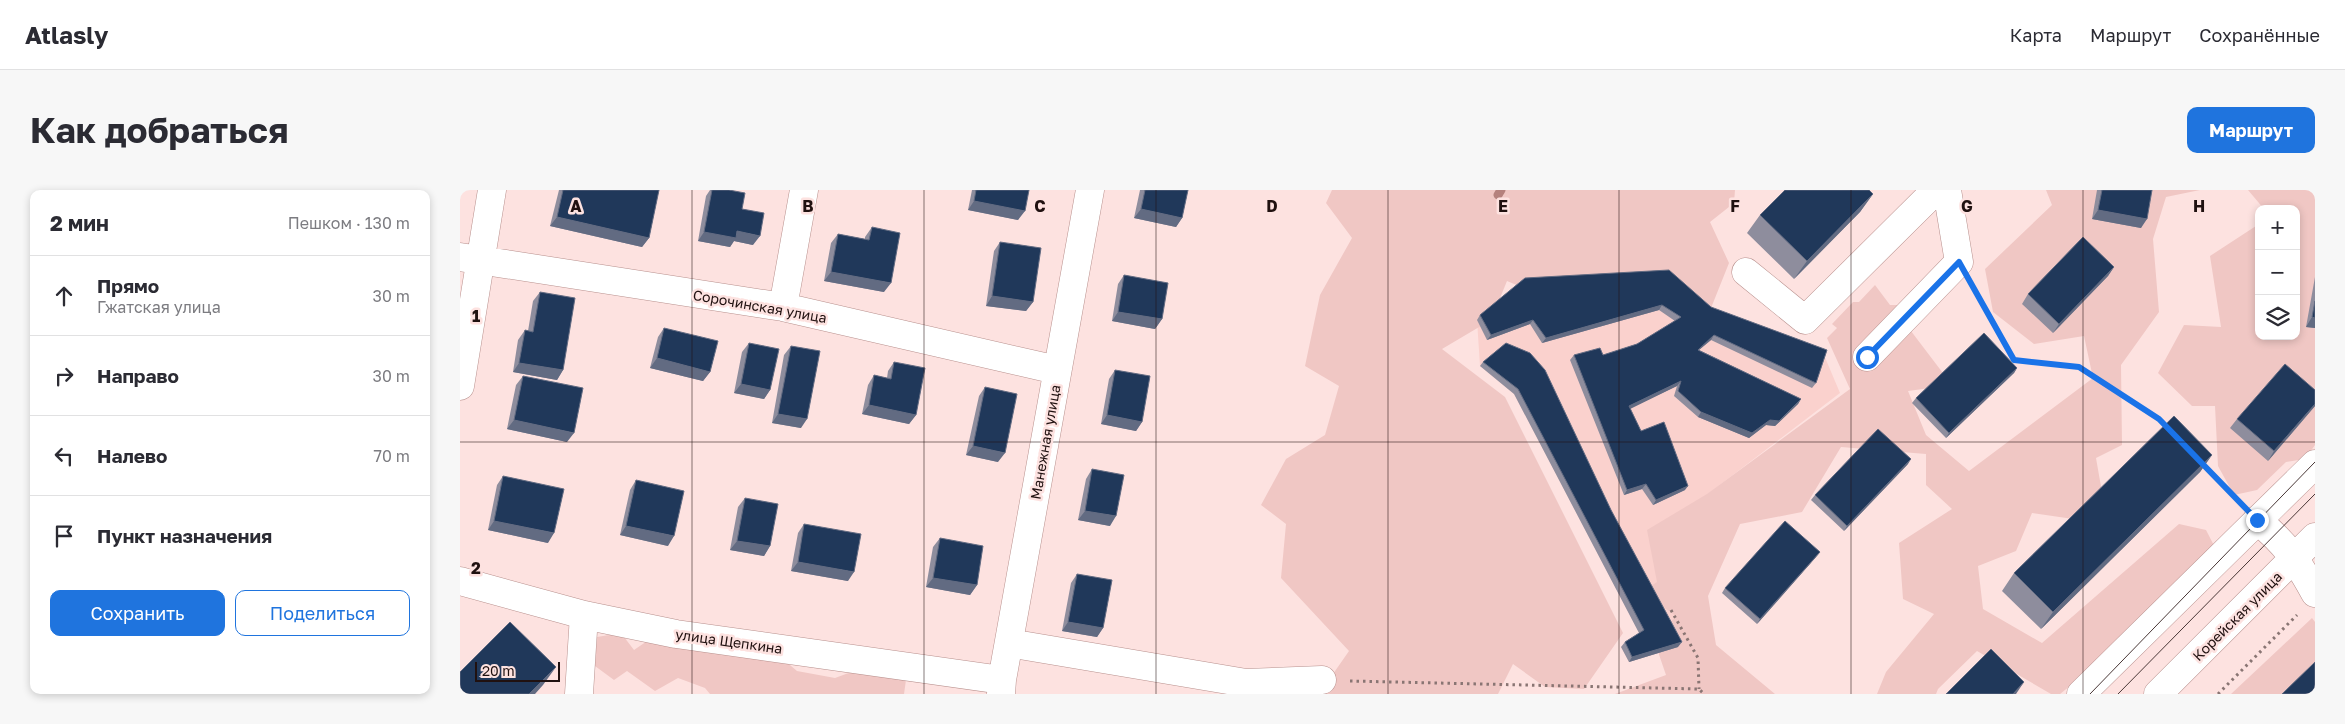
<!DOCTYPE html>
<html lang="ru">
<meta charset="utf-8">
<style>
:root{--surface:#fff;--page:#f7f7f7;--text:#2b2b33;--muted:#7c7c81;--line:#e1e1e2;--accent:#1f74de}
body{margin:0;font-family:"Golos Text",sans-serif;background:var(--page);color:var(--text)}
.controls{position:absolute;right:15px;top:15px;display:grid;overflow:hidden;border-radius:10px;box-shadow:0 2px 8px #0003}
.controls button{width:45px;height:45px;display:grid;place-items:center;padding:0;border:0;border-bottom:1px solid var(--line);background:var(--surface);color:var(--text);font:25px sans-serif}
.scale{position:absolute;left:15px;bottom:12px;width:85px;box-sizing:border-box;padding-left:5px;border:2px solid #201110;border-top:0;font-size:14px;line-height:18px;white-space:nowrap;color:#201110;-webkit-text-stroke:4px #fde2e0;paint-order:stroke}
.stop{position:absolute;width:15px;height:15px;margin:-11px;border:4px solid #1a73e8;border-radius:50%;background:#fff}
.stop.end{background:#1a73e8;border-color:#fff;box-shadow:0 1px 5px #0008}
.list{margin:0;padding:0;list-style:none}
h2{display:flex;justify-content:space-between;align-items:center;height:65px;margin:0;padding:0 20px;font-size:21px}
h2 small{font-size:16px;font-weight:400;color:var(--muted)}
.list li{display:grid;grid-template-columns:32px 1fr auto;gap:15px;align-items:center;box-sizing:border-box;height:80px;padding:0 20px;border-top:1px solid var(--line)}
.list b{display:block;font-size:19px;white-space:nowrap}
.list p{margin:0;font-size:16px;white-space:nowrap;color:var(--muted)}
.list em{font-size:16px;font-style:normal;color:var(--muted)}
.actions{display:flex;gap:10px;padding:15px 20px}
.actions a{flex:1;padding:11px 0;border:1px solid var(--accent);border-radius:10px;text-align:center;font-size:18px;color:var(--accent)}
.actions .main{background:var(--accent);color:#fff}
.icon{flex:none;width:28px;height:28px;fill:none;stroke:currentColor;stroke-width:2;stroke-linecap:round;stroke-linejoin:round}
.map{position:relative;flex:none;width:1855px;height:504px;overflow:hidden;border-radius:10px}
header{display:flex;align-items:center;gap:30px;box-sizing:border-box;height:70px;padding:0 25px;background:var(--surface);border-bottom:1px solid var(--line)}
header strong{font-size:24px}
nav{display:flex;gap:28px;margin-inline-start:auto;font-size:18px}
.intro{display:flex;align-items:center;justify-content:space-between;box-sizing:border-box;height:120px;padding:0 30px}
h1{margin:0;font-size:35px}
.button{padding:12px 22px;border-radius:10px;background:var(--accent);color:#fff;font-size:18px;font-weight:700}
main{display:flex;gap:30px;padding:0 30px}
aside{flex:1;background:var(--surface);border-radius:10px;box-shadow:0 2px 8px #0003}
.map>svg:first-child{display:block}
</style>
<header>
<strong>Atlasly</strong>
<nav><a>Карта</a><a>Маршрут</a><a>Сохранённые</a></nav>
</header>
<div class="intro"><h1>Как добраться</h1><a class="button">Маршрут</a></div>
<main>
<aside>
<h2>2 мин<small>Пешком · 130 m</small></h2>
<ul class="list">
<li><svg class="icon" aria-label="ahead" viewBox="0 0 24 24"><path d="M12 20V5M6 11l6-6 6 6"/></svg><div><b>Прямо</b><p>Гжатская улица</p></div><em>30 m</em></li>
<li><svg class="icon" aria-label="right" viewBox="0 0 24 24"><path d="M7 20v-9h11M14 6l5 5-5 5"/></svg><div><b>Направо</b></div><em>30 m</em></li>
<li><svg class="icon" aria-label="left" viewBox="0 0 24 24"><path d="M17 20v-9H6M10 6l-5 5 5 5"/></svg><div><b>Налево</b></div><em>70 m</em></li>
<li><svg class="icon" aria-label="arrive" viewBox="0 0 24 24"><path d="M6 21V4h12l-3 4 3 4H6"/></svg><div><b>Пункт назначения</b></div></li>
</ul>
<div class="actions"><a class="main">Сохранить</a><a>Поделиться</a></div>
</aside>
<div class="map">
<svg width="1855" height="504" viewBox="0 0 1855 504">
<rect width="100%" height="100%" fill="#fde2e0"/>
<path fill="#fad1cd" d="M1062 93 1247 122 1364 165 1380 203 1193 346 1234 446 1218 457 1169 472 1161 457 1180 444 1054 204 1020 176 1017 130Z"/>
<path fill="#f0c7c4" d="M872 0H1275L1274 13 1250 32 1269 73 1245 133 1216 86 1097 112 1047 91 1031 130 982 159 1045 207 1163 443 1124 499 1085 497 1053 474 1038 504H859L889 461 821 388 826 334 801 315 826 269 865 245 879 196 845 176 860 105 892 48 866 13Z
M1586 0H1740L1706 7 1693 49 1699 122 1661 175 1662 255 1636 268 1643 308 1620 330 1572 323 1556 361 1518 376 1523 419 1582 453 1719 334 1746 340 1763 373 1600 504H1591L1517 461 1478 499 1476 504H1417L1426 482 1474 424 1443 409 1439 353 1492 319 1466 295V264L1381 257 1342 322 1280 334 1248 406 1256 455 1315 504H1155L1206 485 1194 450 1216 426 1182 402 1197 392 1187 340 1247 304 1390 199 1367 148 1377 138 1372 134 1393 112H1399L1415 95 1430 115H1439L1435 120 1492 195 1448 201 1466 245 1509 281 1633 188 1624 146 1574 154 1533 122 1525 79 1592 15Z
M1788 0H1855V255L1845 269 1826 272 1797 300 1774 305 1758 276 1755 216H1732L1698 183 1724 135 1761 137 1750 66 1799 34V146H1836V19H1804Z
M1852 428 1855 432V481L1828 504H1771Z
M161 443 174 460 193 447 324 470 337 481 375 488 394 481 446 490 444 504H250L245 498 218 488 195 501 167 481 154 490 135 476 137 447Z"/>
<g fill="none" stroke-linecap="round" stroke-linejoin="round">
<path stroke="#b5817d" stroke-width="9" d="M1038 5 1041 0"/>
<g stroke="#b8908d" stroke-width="29">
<path id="minor" d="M0 67 323 117 597 180
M1286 82 1345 130 1476 0
M323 117 344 0
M1407 167 1499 72 1487 0
M0 196 32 0
M1797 330C1826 354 1837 370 1855 403
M0 391 124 425 216 444 542 490
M549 453 786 493 862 490
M119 504 124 425
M541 504 542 490 630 0
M1621 504 1855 274
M1698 504 1855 347"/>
</g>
<path stroke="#897573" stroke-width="3" stroke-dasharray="2.5 4" stroke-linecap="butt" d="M1513 97 1554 170 1619 177 1699 229 1707 237
M1743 274 1778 311
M1211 420 1238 468 1239 499
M890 491 1239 499 1244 504
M1758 504 1837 425"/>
<use href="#minor" stroke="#fff" stroke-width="28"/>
<path stroke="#493736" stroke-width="1" d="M1630 504 1855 272
M1658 504 1855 304"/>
</g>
<path fill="#8e8d9d" d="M99 0H199L189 48 182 57 90 36Z
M250 0H269L293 55 274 51 270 57 238 51 246 6Z
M512 0H569L558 30 508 20Z
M680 0H728L722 28 716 37 674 28Z
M1637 0H1692L1681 38 1632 29Z
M1413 4 1400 22 1334 89 1287 43 1300 25Z
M412 37 424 102 364 91 371 53 378 44 405 49V47Z
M540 52 573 112 566 121 526 116 534 61Z
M1654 77 1648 86 1593 143 1562 114 1568 104Z
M664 85 702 129 695 139 652 131 658 94Z
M1855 87V138L1846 137Z
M1065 88 1251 117 1356 193 1352 198 1251 150 1239 160 1341 209 1338 214 1315 236 1306 235 1289 248 1238 227 1214 206 1217 196 1170 218 1181 241 1225 300 1193 315 1182 299 1164 305 1110 170 1114 165H1143L1177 154 1215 131 1199 120 1082 153 1070 134 1027 150 1017 130 1020 125Z
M80 102 103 180 97 190 53 182 58 150 65 140 68 141 73 111Z
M204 138 250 182 243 191 190 178 198 147Z
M289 153 310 200 304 209 274 203 282 162Z
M1046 153 1151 320 1218 457 1169 472 1161 457 1165 452 1179 443 1054 204 1020 176 1023 172Z
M331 156 341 238 312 233 324 165Z
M434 172 456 225 449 234 402 224 408 195 414 185 427 188 428 181Z
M1557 178 1554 183 1486 248 1452 213 1456 208Z
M655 180 682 232 676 241 641 234 649 189Z
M63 186 107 252 47 239 56 195Z
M525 197 538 272 506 265 519 206Z
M1855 200V216L1808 271 1770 238 1777 229Z
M1752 265 1740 282 1581 439 1542 401 1554 383Z
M1448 274 1384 341 1351 310 1355 305Z
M632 279 650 336 618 330 626 289Z
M43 286 88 353 28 340 37 295Z
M176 290 208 356 160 345 170 300Z
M285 308 310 356 304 366 270 360 278 317Z
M344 334 388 391 331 381 338 343Z
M480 348 517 395 510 405 466 397 473 357Z
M1356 367 1297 434 1262 403 1265 398Z
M617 384 643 438 637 447 602 441 611 393Z"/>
<path fill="#626b82" d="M1413 4 1400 22 1334 89 1347 71Z
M514 11 565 21 558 30 508 20Z
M681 19 722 28 716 37 674 28Z
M1638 20 1687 29 1681 38 1632 29Z
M97 27 189 48 182 57 90 36Z
M277 41 300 46 293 55 274 51 270 57 238 51 244 42Z
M1654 77 1648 86 1593 143 1599 134Z
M371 82 431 93 424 102 364 91Z
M532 106 573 112 566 121 526 116Z
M1202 115 1199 120 1082 153 1086 148Z
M658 122 702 129 695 139 652 131Z
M1852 127 1855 128V138L1846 137Z
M1073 130 1070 134 1027 150 1031 145Z
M1254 145 1251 150 1234 164 1238 160Z
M197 168 250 182 243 191 190 178Z
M59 173 103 180 97 190 53 182Z
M1557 178 1554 183 1486 248 1489 243Z
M1221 191 1217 196 1166 221 1169 216Z
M281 194 310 200 304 209 274 203Z
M1341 209 1338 214 1315 236 1306 235 1289 248 1238 227 1241 222 1310 230Z
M1855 214V216L1808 271 1814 261Z
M409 215 456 225 449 234 402 224Z
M318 224 347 229 341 238 312 233Z
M647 225 682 232 676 241 641 234Z
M54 230 114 243 107 252 47 239Z
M513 256 545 263 538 272 506 265Z
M1752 265 1740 282 1581 439 1593 422Z
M1451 269 1448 274 1384 341 1387 336Z
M1186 294 1182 299 1164 305 1167 300Z
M1228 296 1225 300 1193 315 1196 310Z
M625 321 656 326 650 336 618 330Z
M34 331 94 343 88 353 28 340Z
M166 336 214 346 208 356 160 345Z
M277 351 310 356 304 366 270 360Z
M1360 362 1356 367 1297 434 1300 429Z
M338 372 394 382 388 391 331 381Z
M473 388 517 395 510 405 466 397Z
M608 432 643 438 637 447 602 441Z
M1222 452 1218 457 1169 472 1172 467Z
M96 477 83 495 75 504H69Z
M1564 492 1556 504H1553Z"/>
<path fill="#20385a" stroke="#626b82" d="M103 0H199L189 48 97 27Z
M252 0H269L285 3 282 19 304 23 300 46 277 41 276 48 244 42Z
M516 0H569L565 21 514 11Z
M685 0H728L722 28 681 19Z
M1325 0H1409L1413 4 1347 71 1300 25Z
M1642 0H1692L1687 29 1638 20Z
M412 37 440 43 431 93 371 82 378 44 409 50Z
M1623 47 1654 77 1599 134 1568 104Z
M540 52 581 58 573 112 532 106Z
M1209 80 1251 117 1367 160 1356 193 1254 145 1238 160 1341 209 1319 231 1310 230 1292 243 1241 222 1218 201 1221 191 1169 216 1181 241 1204 232 1228 296 1196 310 1186 294 1167 300 1114 165 1140 158 1143 165 1177 154 1221 127 1202 115 1086 148 1073 130 1031 145 1020 125 1065 88Z
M664 85 708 93 702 129 658 122Z
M80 102 115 108 103 180 59 173 65 140 73 142Z
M1855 111V128L1852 127Z
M204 138 258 151 250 182 197 168Z
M1524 143 1557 178 1489 243 1456 208Z
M289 153 319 159 310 200 281 194Z
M1046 153 1070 163 1085 180 1151 320 1222 452 1172 467 1165 452 1184 440 1058 199 1023 172Z
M331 156 360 161 347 229 318 224Z
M434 172 465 178 456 225 409 215 414 185 431 189Z
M1825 174 1855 200V214L1814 261 1777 229Z
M655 180 690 186 682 232 647 225Z
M63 186 123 198 114 243 54 230Z
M525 197 557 204 545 263 513 256Z
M1714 226 1752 265 1593 422 1554 383Z
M1418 239 1451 269 1387 336 1355 305Z
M632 279 664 285 656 326 625 321Z
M43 286 104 299 94 343 34 331Z
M176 290 224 301 214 346 166 336Z
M285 308 318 314 310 356 277 351Z
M1325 331 1360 362 1300 429 1265 398Z
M344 334 401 344 394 382 338 372Z
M480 348 523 356 517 395 473 388Z
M617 384 652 390 643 438 608 432Z
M50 432 96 477 69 504H0V482Z
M1531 459 1564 492 1553 504H1486Z
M1855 472V504H1822Z"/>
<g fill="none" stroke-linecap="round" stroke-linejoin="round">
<path stroke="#1a73e8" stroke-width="6" d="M1407 167 1499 72 1554 170 1619 177 1699 229 1797 330"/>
</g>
<path fill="none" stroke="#201110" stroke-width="1" stroke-opacity="0.55" d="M232 0V504M464 0V504M696 0V504M928 0V504M1159 0V504M1391 0V504M1623 0V504M0 252H1855"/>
<g text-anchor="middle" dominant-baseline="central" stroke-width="5" stroke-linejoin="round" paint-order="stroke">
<g font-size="14" fill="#201110" stroke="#fde2e0">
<text transform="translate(300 116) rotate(10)">Сорочинская улица</text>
<text transform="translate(585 252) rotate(-80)">Манежная улица</text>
<text transform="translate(1777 426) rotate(-45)">Корейская улица</text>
<text transform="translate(269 451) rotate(8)">улица Щепкина</text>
</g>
</g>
<g font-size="16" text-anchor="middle" font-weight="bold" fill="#201110" stroke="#fde2e0" stroke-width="5" stroke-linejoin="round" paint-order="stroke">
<text x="116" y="22">A</text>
<text x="348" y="22">B</text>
<text x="580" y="22">C</text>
<text x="812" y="22">D</text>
<text x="1043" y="22">E</text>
<text x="1275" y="22">F</text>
<text x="1507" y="22">G</text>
<text x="1739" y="22">H</text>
<text x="16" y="132">1</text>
<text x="16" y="384">2</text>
</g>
</svg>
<div class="controls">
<button>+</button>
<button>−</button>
<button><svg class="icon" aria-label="layers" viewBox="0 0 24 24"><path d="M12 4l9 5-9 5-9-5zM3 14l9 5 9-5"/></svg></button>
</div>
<div class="scale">20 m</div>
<div class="stop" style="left:1407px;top:167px"></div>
<div class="stop end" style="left:1797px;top:330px"></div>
</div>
</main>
